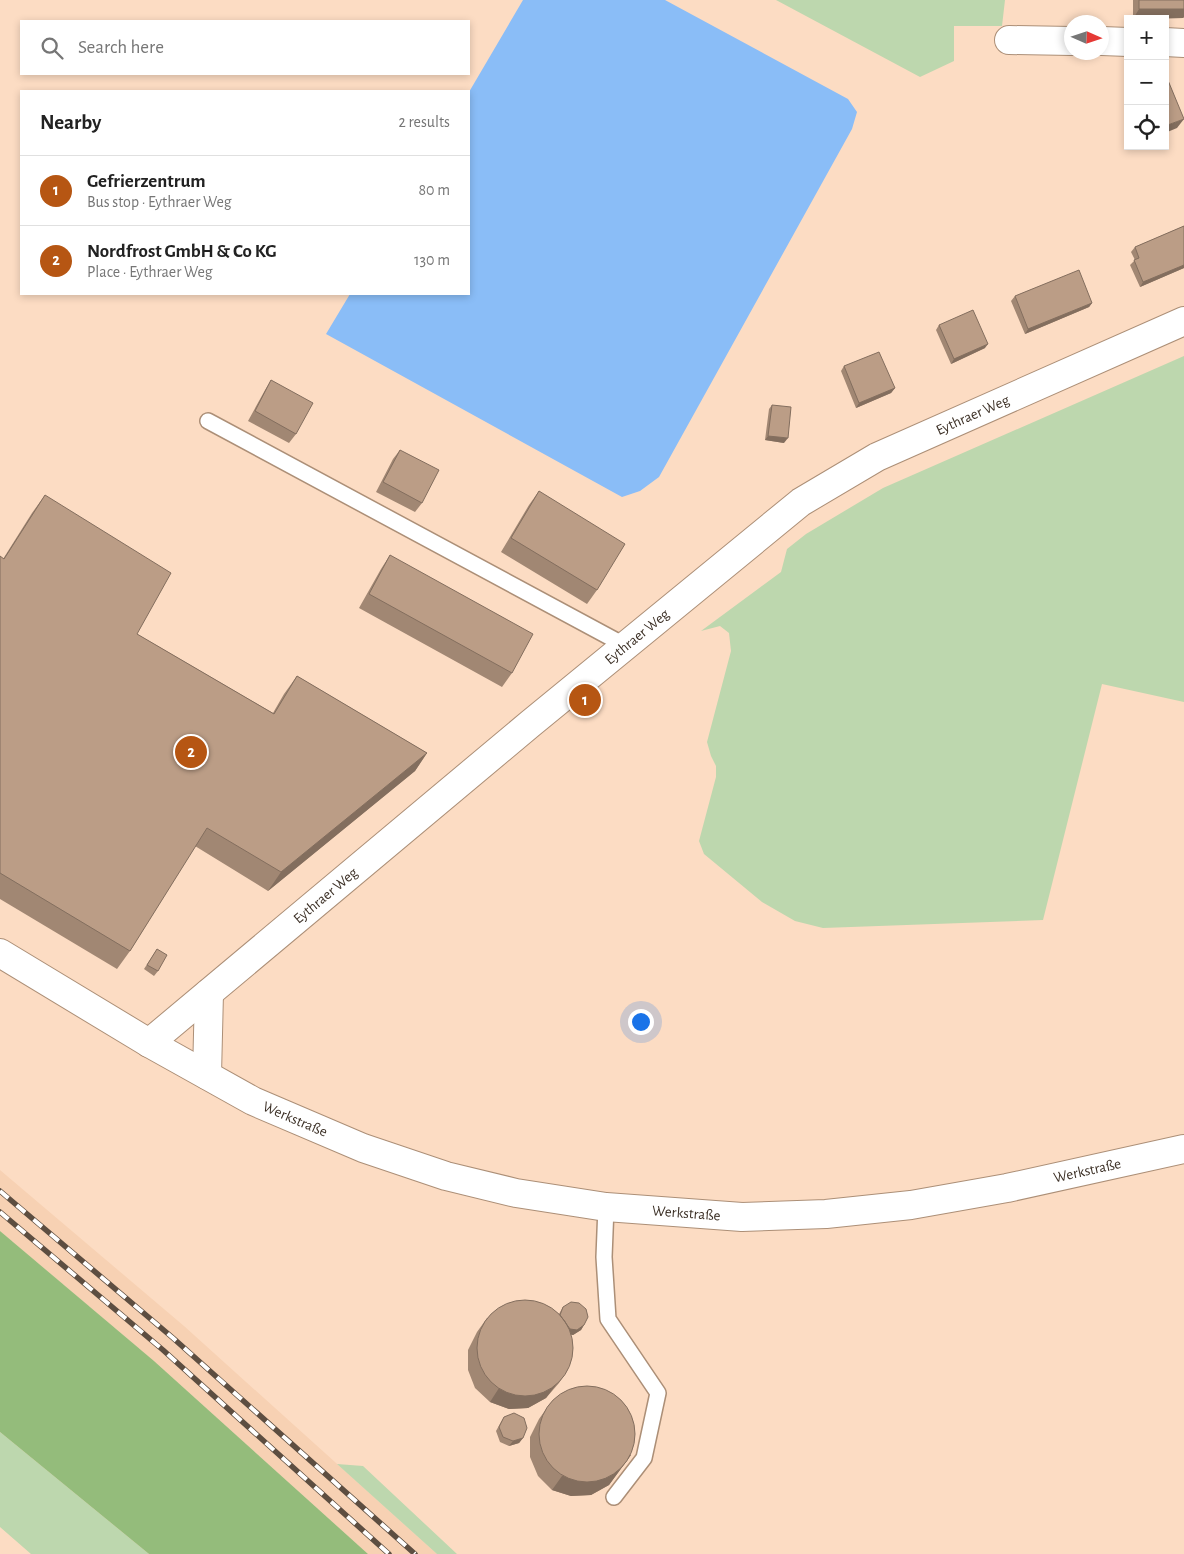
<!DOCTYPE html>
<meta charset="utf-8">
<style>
:root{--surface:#fff;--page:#f6f6f6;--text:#222;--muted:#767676;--line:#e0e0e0;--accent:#b65613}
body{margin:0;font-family:"Alegreya Sans",sans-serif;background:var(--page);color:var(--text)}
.controls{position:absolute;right:15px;top:15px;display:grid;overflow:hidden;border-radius:0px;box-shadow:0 2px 8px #0003}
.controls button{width:45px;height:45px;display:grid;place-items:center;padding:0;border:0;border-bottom:1px solid var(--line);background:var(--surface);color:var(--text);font:25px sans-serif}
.compass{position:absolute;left:1064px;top:15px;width:45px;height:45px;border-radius:50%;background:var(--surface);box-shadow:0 2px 8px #0003;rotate:93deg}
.you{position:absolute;left:640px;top:1021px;width:18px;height:18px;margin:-12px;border:4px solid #fff;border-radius:50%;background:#1a73e8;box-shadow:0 0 0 8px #1a73e833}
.badge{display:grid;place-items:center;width:32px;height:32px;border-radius:50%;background:var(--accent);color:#fff;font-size:16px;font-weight:700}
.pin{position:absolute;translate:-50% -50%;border:2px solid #fff;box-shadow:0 1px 5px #0006}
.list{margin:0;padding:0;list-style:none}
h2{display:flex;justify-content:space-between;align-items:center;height:65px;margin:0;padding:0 20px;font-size:21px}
h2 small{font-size:16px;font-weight:400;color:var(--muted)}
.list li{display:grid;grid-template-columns:32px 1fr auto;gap:15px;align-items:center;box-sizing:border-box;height:70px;padding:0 20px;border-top:1px solid var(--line)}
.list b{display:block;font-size:19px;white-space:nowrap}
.list p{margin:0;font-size:16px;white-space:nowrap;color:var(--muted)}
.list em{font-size:16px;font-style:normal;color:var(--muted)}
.icon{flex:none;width:28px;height:28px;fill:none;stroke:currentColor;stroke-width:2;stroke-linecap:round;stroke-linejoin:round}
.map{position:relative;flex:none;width:1184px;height:1554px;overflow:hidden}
.search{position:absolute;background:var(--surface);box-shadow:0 2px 8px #0003;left:20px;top:20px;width:450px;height:55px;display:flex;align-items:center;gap:12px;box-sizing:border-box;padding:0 18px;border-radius:0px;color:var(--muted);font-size:19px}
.panel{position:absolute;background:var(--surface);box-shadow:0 2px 8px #0003;left:20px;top:90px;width:450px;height:205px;border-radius:0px}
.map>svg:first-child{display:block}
</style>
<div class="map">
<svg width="1184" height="1554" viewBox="0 0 1184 1554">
<rect width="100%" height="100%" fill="#fcdcc3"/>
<path fill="#f7d1b3" d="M0 1170 184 1326 437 1554H368L154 1361 0 1231Z"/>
<path fill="#bdd7ae" d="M776 0H1005L1002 26H954V61L920 77Z
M1184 356V702L1102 684 1043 920 823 928 795 921 762 902 704 854 699 841 716 777V766L711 756 707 742 731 651 729 633 720 626 701 631 781 572 787 549 806 534 883 488Z
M0 1432 149 1554H31L0 1527Z
M337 1464 363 1466 457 1554H437Z"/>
<path fill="#94bc7b" d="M0 1231 154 1361 368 1554H149L0 1432Z"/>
<path fill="#8abdf7" d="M523 0H665L848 99 857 112 852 129 659 477 640 491 622 497 326 334 350 294H469V92Z"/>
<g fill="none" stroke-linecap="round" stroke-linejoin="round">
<g stroke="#ac8f77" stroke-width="18">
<path id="service" d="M208 421 626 646
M606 1207 604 1257 608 1319 658 1393 644 1458 614 1497"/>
</g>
<g stroke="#ac8f77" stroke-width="30">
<g id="minor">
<path d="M1009 40 1072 41"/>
<path d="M1102 41 1128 42"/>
<path d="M1165 42 1184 43"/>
<path id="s1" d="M149 1043 530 724 801 502 877 457 1184 321"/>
<path d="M207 1075 209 993"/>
</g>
</g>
<g stroke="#ac8f77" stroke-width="30">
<g id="secondary">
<path id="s2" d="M0 953 149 1043 253 1101 363 1148 446 1176 516 1193 606 1207 742 1217 826 1214 911 1205 1007 1188 1184 1149"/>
</g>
</g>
<use href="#service" stroke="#fff" stroke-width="15"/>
<use href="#minor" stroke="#fff" stroke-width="28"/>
<use href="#secondary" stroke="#fff" stroke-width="28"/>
<g stroke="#5d4e41" stroke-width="5.5">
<path id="rail" d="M0 1191 173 1338 415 1554
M0 1212 163 1350 389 1554"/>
</g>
<use href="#rail" stroke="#fff" stroke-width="4" stroke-dasharray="11" stroke-linecap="butt"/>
</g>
<path fill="#a18773" d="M1133 0H1184V17L1183 18 1133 19Z
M1184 226V268L1140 287 1130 265 1135 260 1131 252 1135 247Z
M1015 296 1092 303 1089 307 1025 334 1011 301Z
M939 325 985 348 951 364 936 330Z
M844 366 895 388 891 393 856 408 841 371Z
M271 380 296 434 289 443 248 421 265 390Z
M772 405 784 443 765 440 769 409Z
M400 450 422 503 415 512 376 492 393 459Z
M539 491 597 590 587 604 501 552 529 505Z
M45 495 137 634 273 713 284 694 297 676 427 753 415 771 268 891 195 846 130 951 117 969 0 899V556L3 559 32 513Z
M390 555 512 673 502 687 359 608 381 569Z
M157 949 158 971 154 976 144 969Z
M563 1307 584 1325 581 1330 573 1335 571 1334 568 1369 559 1383 546 1398 528 1408 509 1409 490 1402 475 1388 468 1370V1350L477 1332 487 1318 559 1314Z
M549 1405 631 1455 609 1485 591 1495 571 1496 552 1490 538 1476 530 1457V1437L539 1419Z
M504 1417 523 1438 519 1443 509 1446 500 1442 496 1431 501 1422Z"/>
<path fill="#836e5e" d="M1139 9H1184V17L1183 18 1133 19Z
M1184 119 1177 128 1165 133V126Z
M1184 265V268L1140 287 1143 282Z
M1092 303 1089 307 1025 334 1028 329Z
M988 344 985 348 951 364 954 359Z
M895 388 891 393 856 408 859 403Z
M768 436 788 438 784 443 765 440Z
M427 753 415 771 268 891 281 872Z
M584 1325 581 1330 573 1335 565 1334 568 1329Z
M568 1369 546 1398 528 1408 509 1409 490 1402 499 1388Z
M523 1438 519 1443 509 1446 513 1441Z
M631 1455 609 1485 591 1495 571 1496 552 1490 562 1476Z"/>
<path fill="#bb9d86" stroke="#836e5e" d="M1139 0H1184V9H1139Z
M1165 78H1167L1184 119 1165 126Z
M1184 226V265L1143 282 1134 260 1139 258 1135 247Z
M1079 270 1092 303 1028 329 1015 296Z
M973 310 988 344 954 359 939 325Z
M879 352 895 388 859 403 844 366Z
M271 380 313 403 296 434 255 411Z
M772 405 791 407 788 438 768 436Z
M400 450 439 470 422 503 383 482Z
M539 491 625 544 597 590 511 538Z
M45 495 171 573 137 634 274 714 297 676 427 753 281 872 207 828 130 951 0 873V556L4 559Z
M390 555 533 634 512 673 369 594Z
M157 949 167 955 158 971 147 965Z
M477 1348a48 48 0 1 1 96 0a48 48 0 1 1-96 0Z
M571 1302 579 1303 586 1309 588 1317 584 1325 577 1330 570 1329 560 1315 563 1307Z
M539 1434a48 48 0 1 1 96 0a48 48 0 1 1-96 0Z
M514 1413 524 1418 527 1428 523 1438 513 1441 503 1437 499 1427 504 1417Z"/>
<g text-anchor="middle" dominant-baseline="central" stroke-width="4" stroke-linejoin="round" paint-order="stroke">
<g font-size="15" fill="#3c3026" stroke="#fff">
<text stroke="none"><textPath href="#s1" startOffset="1040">Eythraer Weg</textPath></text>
<text stroke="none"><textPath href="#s1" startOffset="635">Eythraer Weg</textPath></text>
<text stroke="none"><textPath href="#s1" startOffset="230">Eythraer Weg</textPath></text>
<text stroke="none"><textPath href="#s2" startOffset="339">Werkstraße</textPath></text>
<text stroke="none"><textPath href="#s2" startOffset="1149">Werkstraße</textPath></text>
<text stroke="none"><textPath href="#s2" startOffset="744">Werkstraße</textPath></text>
</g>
</g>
</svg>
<div class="controls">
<button>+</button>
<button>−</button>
<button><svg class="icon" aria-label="locate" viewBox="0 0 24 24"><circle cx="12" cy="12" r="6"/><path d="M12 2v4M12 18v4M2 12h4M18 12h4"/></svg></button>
</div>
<svg class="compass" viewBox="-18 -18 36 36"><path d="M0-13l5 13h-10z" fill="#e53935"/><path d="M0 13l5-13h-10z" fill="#767676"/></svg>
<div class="you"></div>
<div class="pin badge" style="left:585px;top:700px">1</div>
<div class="pin badge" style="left:191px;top:752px">2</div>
<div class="search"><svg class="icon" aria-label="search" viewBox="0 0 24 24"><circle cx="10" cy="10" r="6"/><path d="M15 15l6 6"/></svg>Search here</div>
<section class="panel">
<h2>Nearby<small>2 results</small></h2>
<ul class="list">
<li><span class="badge">1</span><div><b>Gefrierzentrum</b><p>Bus stop · Eythraer Weg</p></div><em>80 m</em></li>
<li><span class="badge">2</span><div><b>Nordfrost GmbH &amp; Co KG</b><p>Place · Eythraer Weg</p></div><em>130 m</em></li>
</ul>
</section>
</div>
